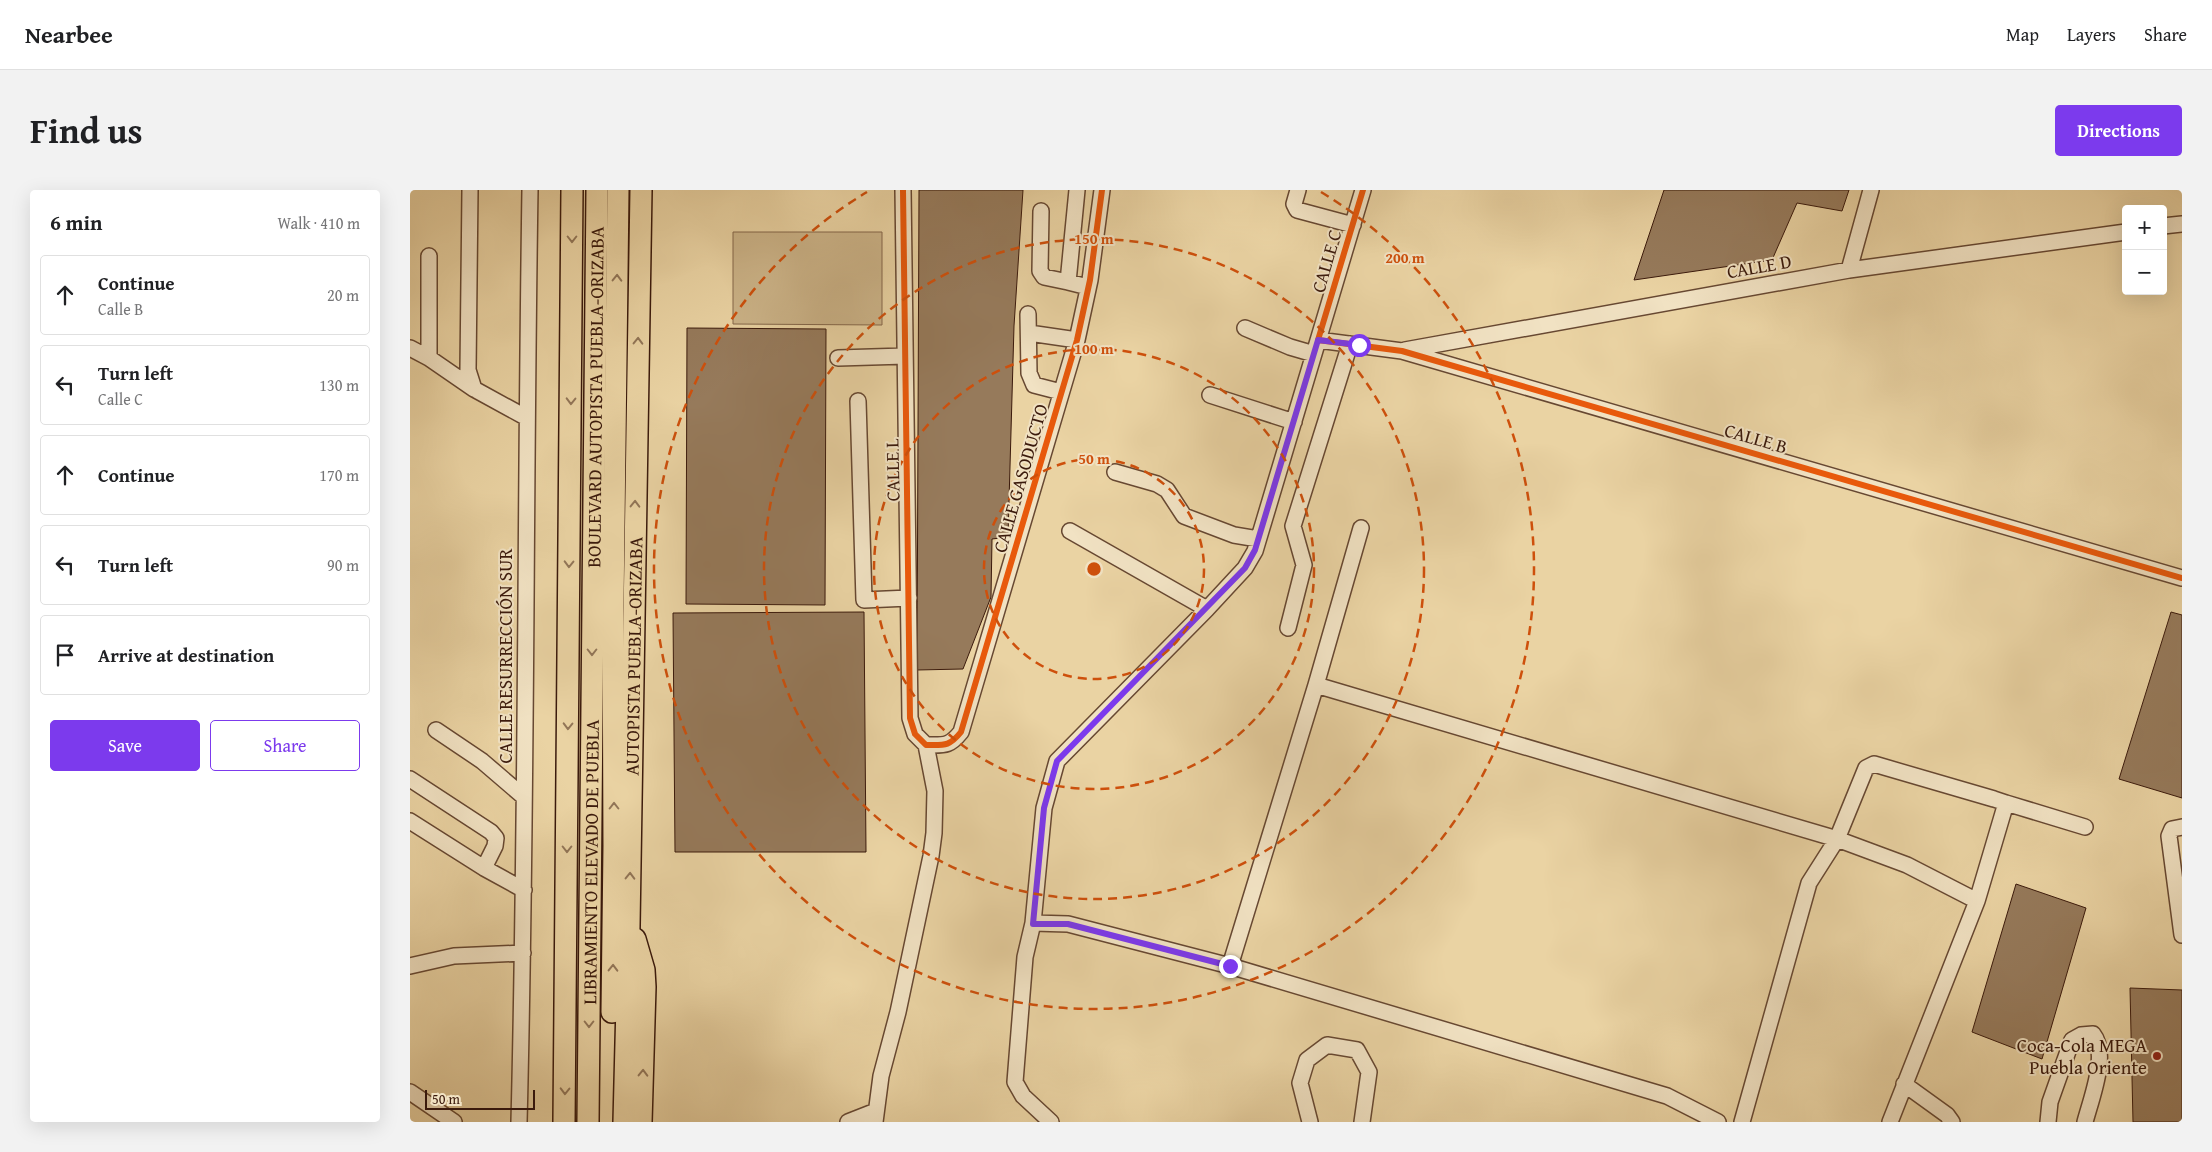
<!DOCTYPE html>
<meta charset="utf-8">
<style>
:root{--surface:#fff;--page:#f2f2f2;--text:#202124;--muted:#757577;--line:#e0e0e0;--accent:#7c3aed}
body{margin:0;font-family:"Gentium Book Plus",serif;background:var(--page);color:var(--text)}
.controls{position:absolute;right:15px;top:15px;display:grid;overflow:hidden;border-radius:5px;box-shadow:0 5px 20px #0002}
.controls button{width:45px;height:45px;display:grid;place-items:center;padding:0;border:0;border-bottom:1px solid var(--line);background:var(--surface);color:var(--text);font:25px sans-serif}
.scale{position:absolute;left:15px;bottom:12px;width:110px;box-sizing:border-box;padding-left:5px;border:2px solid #3b1a0c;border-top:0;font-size:14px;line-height:18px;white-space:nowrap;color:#3b1a0c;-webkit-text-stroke:4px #f1e2c3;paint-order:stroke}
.stop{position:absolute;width:15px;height:15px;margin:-11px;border:4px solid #7c3aed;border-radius:50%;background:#fff}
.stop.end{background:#7c3aed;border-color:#fff;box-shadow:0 1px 5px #0008}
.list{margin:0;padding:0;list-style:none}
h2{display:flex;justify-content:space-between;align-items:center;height:65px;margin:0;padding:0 20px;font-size:21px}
h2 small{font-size:16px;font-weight:400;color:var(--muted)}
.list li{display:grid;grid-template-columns:32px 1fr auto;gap:15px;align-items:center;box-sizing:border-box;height:80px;margin:0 10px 10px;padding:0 10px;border:1px solid var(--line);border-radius:5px}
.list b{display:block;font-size:19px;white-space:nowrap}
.list p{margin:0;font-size:16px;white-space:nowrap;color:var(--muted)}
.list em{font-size:16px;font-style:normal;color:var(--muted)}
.actions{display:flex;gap:10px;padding:15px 20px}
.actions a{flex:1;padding:11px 0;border:1px solid var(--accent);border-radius:5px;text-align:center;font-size:18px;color:var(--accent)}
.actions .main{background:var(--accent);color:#fff}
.icon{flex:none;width:28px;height:28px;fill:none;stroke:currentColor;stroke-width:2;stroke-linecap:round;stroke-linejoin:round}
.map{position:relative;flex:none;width:1772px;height:932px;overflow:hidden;border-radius:5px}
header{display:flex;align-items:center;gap:30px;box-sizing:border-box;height:70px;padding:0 25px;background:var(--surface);border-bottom:1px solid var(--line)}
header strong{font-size:24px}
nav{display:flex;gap:28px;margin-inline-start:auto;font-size:18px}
.intro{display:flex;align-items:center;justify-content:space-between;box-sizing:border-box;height:120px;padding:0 30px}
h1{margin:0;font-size:35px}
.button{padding:12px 22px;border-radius:5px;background:var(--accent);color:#fff;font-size:18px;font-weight:700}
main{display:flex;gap:30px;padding:0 30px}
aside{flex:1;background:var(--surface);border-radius:5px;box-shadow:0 5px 20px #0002}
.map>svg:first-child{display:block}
</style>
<header>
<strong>Nearbee</strong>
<nav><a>Map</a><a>Layers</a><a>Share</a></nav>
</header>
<div class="intro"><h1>Find us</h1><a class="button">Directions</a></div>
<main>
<aside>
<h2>6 min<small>Walk · 410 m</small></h2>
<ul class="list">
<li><svg class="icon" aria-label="ahead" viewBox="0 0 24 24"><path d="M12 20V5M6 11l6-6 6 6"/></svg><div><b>Continue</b><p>Calle B</p></div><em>20 m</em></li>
<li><svg class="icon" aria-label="left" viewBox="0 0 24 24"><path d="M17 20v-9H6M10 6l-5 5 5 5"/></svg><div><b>Turn left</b><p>Calle C</p></div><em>130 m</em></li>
<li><svg class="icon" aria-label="ahead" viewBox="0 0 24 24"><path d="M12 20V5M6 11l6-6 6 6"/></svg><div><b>Continue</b></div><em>170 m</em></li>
<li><svg class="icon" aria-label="left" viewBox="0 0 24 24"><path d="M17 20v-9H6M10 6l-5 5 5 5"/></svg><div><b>Turn left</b></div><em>90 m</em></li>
<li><svg class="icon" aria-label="arrive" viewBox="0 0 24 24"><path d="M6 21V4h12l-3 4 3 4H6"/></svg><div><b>Arrive at destination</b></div></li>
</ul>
<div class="actions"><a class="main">Save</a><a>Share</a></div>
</aside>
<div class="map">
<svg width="1772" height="932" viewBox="0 0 1772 932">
<rect width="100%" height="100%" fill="#ead3a3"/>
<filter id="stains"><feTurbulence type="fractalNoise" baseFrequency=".004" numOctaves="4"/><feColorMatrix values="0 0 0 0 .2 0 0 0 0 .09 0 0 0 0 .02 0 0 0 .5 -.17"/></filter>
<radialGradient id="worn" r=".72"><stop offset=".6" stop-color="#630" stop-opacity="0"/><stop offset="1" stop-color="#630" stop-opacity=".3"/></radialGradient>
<path fill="#ccb489" stroke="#84674a" d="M323 42H472V135L323 134Z"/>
<path fill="#967a5b" stroke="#3b1a0c" d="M509 0H613L604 136 598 347 582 349 581 407 553 479 507 480Z
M1254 0H1439L1432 21 1387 13 1362 70 1224 90Z
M277 138 416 139 415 415 276 414Z
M454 422 456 662H265L263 423Z
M1761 422 1772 425V608L1709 589Z
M1606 694 1676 718 1632 869 1562 842Z
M1720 798 1772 800V932H1723Z"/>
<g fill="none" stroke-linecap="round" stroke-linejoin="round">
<g stroke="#674832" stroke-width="18">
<path id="minor" d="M60 0 58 180 64 199 117 228
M493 0 500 528 505 544 516 555
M667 0 658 92 678 97
M888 0 884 14 887 20 943 35
M631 21 630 81 634 87 658 92
M1753 36 1772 34
M19 66V168L64 199
M1439 80 1461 0
M618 124 619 183 624 195 651 202
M835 138 880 157 904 164
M619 143 667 150
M908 150 992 161 1772 388
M0 158 19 168
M995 160 1439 80 1716 42
M428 168 495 166
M800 205 884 232
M448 211 454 410 499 408
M705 282 747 294 757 300 774 326 824 345 848 349
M660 341 797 419
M878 438 894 375 883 336 940 154
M906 495 1427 649 1456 578 1464 574 1584 609 1596 613 1567 711
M26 540 72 571 114 607
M516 555C534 555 539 557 551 542L667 150 680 90 692 0
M0 589 81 642 86 648 85 656 74 678
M1596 613 1675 637
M0 631 74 678 114 700
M1772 637 1762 639 1759 646 1772 745
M623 733 634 618 647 571 797 419 835 378 845 361 953 0
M0 776 44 766 113 763
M820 776 906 495 951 338
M1494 894 1537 925 1542 932
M0 902 44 932
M109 932C117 621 115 311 120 0
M438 932 466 921
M465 932 471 886 488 822 521 666 524 643 525 601 516 555
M641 932 613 906 605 892 615 767 623 733 658 734 820 776 1257 906 1308 932
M900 932 890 893 897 870 917 855 947 860 959 882 952 932
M1332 932 1399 693 1427 649 1497 675 1567 711 1480 932
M1638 932 1640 912 1662 850 1671 845 1683 844C1699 864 1681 909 1675 932"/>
</g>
<g stroke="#3b1a0c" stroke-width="24">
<g id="highway">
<path d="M225 749 234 780 235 797 231 932"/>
<path d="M202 822 204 656 203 417 208 0"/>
<path d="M154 932 162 0"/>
<path id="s1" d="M178 932 187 0"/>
<path id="s2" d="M214 932 219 735 231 0"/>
</g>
</g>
<use href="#minor" stroke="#f1e2c3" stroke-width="15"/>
<use href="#highway" stroke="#ead3a3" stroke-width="21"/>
<g stroke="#f1e2c3" stroke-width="9">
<path id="cycleway" d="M493 0 500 528 505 544 516 555C534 555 539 557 551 542L667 150 680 90 692 0
M953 0 908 150 992 161 1772 388"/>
</g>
<use href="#cycleway" stroke="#e8590c" stroke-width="6"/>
</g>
<defs><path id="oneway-chevron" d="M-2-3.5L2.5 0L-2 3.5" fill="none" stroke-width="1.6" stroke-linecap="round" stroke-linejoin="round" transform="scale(1.25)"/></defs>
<g stroke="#927658">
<use href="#oneway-chevron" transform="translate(162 49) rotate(90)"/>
<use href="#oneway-chevron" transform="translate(207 88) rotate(-89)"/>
<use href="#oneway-chevron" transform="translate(228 151) rotate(-89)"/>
<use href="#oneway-chevron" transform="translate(161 211) rotate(91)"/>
<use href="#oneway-chevron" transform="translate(225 314) rotate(-89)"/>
<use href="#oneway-chevron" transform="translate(159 374) rotate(91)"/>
<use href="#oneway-chevron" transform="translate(182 462) rotate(90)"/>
<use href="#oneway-chevron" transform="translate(158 536) rotate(91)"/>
<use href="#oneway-chevron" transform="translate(204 616) rotate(-90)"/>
<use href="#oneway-chevron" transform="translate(157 659) rotate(90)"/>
<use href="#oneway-chevron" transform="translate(220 686) rotate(-89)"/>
<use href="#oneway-chevron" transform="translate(203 778) rotate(-89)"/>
<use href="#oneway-chevron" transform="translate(179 834) rotate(90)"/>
<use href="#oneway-chevron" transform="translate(233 883) rotate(-89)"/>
<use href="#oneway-chevron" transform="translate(155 901) rotate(91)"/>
</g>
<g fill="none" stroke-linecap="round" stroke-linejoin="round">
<path stroke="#7c3aed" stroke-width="6" d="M820 776 658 734H623L634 618 647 571 835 378 845 360 908 150 949 155"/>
</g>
<g fill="none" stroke="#ce500c" stroke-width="2.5" stroke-dasharray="9 6">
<circle cx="684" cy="379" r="110"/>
<circle cx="684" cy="379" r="220"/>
<circle cx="684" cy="379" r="330"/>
<path d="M911 2A440 440 0 1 1 457 2"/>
</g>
<circle fill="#8f2418" stroke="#f1e2c3" stroke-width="2" cx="1747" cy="866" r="5"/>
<g text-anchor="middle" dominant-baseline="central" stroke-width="4" stroke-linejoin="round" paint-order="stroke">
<g font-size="19" fill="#3b1a0c" stroke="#f1e2c3">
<text transform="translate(916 71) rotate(-74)">CALLE C</text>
<text transform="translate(1349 76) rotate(-10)">CALLE D</text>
<text stroke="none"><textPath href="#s1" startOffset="725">BOULEVARD AUTOPISTA PUEBLA-ORIZABA</textPath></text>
<text transform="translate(1346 248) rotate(16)">CALLE B</text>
<text transform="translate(482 280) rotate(-91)">CALLE L</text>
<text transform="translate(610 288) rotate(-74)">CALLE GASODUCTO</text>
<text transform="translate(95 466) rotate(-90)">CALLE RESURRECCIÓN SUR</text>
<text stroke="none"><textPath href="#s2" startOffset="466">AUTOPISTA PUEBLA-ORIZABA</textPath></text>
<text stroke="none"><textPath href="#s1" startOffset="260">LIBRAMIENTO ELEVADO DE PUEBLA</textPath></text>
</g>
<g font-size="19" fill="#3b1a0c" stroke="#f1e2c3" text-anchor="end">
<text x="1737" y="855">Coca-Cola MEGA<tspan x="1737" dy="22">Puebla Oriente</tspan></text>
</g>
</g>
<circle cx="684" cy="379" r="8" fill="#ce500c" stroke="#f1e2c3" stroke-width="2.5"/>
<g font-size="15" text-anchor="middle" font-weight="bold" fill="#ce500c" stroke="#f1e2c3" stroke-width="4" stroke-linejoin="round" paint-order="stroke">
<text x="684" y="54">150 m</text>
<text x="995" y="73">200 m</text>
<text x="684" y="164">100 m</text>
<text x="684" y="274">50 m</text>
</g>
<rect width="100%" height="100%" filter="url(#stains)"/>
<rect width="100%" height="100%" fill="url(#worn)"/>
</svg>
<div class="controls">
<button>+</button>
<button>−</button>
</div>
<div class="scale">50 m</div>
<div class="stop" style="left:949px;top:155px"></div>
<div class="stop end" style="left:820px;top:776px"></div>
</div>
</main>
